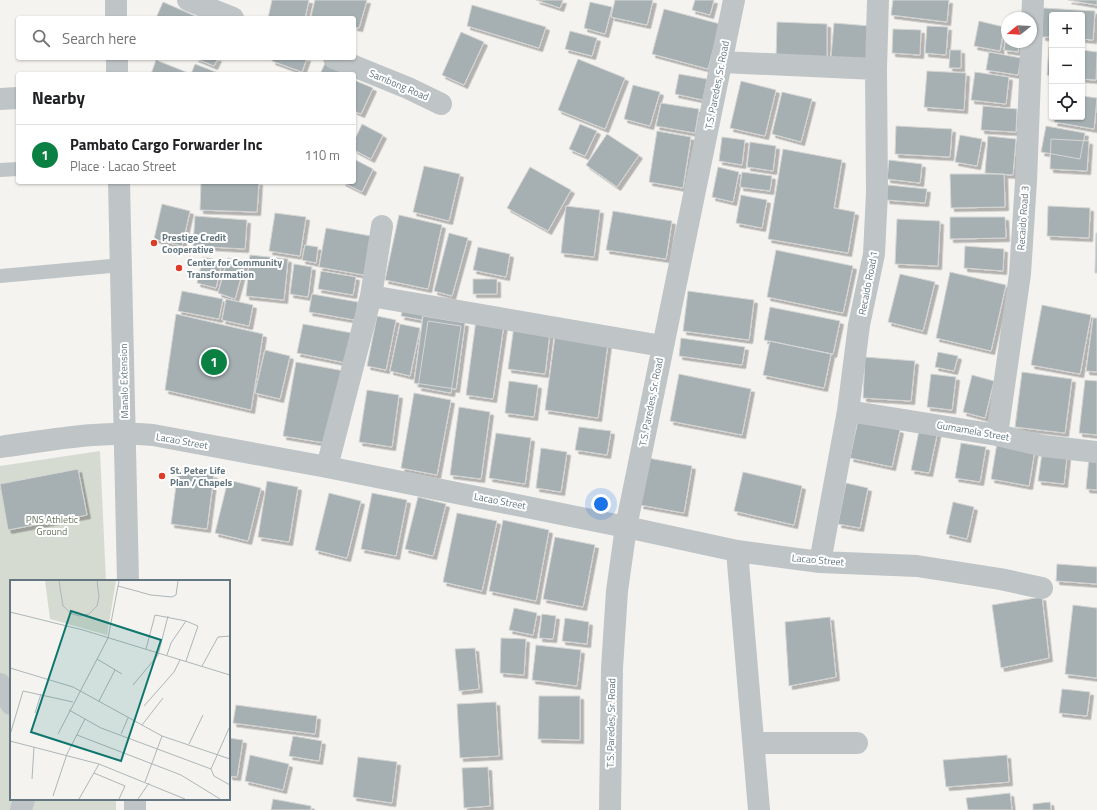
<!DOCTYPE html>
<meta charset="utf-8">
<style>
:root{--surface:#fff;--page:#f6f6f6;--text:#202124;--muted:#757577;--line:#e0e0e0;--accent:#0b8043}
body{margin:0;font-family:"Titillium Web",sans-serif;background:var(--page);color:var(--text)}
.controls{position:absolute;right:12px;top:12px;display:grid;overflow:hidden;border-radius:4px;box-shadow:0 1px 3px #0004}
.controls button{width:36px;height:36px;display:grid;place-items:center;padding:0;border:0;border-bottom:1px solid var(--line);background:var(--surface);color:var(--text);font:20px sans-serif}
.compass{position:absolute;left:1001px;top:12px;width:36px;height:36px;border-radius:50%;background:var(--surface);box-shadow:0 1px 3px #0004;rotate:252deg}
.you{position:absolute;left:601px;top:504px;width:14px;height:14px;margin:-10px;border:3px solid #fff;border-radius:50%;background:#1a73e8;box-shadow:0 0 0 6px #1a73e833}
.badge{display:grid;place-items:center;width:26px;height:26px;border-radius:50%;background:var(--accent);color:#fff;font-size:13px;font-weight:700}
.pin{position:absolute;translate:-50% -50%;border:2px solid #fff;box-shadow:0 1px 4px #0006}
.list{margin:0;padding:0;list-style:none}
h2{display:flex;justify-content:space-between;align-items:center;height:52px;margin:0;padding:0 16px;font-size:17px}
h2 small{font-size:13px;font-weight:400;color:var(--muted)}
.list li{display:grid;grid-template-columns:26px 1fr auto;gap:12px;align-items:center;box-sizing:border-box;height:60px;padding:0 16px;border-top:1px solid var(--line)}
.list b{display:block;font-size:15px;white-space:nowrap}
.list p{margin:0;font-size:13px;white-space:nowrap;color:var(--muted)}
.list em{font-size:13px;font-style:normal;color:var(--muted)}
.icon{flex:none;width:22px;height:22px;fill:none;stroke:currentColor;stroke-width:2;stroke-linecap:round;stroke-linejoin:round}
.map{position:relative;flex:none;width:1097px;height:810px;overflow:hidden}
.search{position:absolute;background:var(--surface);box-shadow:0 1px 3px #0004;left:16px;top:16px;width:340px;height:44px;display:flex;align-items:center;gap:10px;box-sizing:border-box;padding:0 14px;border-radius:4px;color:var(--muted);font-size:15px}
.panel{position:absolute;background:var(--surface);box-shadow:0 1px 3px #0004;left:16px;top:72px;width:340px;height:112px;border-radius:4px}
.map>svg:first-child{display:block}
</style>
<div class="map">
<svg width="1097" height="810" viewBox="0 0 1097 810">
<defs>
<filter id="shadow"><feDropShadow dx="3.5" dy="3.5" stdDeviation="0" flood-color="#0004"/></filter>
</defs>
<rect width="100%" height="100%" fill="#f4f3f0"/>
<path fill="#d6dbd1" d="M100 451 106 581H11V799H116V810H0V466Z"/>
<path fill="#a6b0b3" stroke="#d5d5d3" filter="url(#shadow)" d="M272 0H309L305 18H268Z
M315 0H367L359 28 354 27V18H320L311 16Z
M536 0H563L560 8Z
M615 0H653L647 25 611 17Z
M695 0H714L710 15 692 10Z
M893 0H949L947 22 891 15Z
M1068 0H1097V5Z
M163 2 200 18H156Z
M590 2 612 7 605 34 584 28Z
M472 5 546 27 539 48 467 26Z
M1043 8 1095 11 1093 40 1082 39V15H1052V37H1042Z
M664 9 720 24 708 69 652 54Z
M979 21 1004 27 1000 51 974 46Z
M777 22 827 24V60L776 59Z
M834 23 870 26 867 60 831 57Z
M927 26 948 27 946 55 925 53Z
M893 29 921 30 920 55 892 53Z
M1007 30V42H1019L1018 52 1004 50Z
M570 31 597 38 592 56 565 49Z
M461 32 484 42 464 85 442 75Z
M1049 47 1052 48V76L1047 75Z
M950 50H961V68H949Z
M1082 50 1097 52 1096 80 1082 79Z
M989 52 1021 58 1018 75 986 70Z
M195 58H218L214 66Z
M273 58H307L302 72 272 61Z
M327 59 348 74H320Z
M578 59 625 78 605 129 558 110Z
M156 60 186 72V74H151Z
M195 64 221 74H191Z
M927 71 966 73 964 110 924 107Z
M975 72 1009 77 1006 104 971 100Z
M679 74 707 79 703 100 675 94Z
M354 80 373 88 361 114 354 111Z
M741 81 776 90 765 136 730 128Z
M633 85 660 92 650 126 624 119Z
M782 92 812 99 801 142 772 134Z
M1082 96 1097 98 1094 129 1054 122 1055 117H1082Z
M661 103 699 109 695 133 656 126Z
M983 106 1017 109 1016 132 981 130Z
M362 124 383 135 371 159 354 150V141Z
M580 124 597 131 585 156 569 149Z
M896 126 952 129 950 157 895 154Z
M1046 126 1085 133 1080 159 1041 152Z
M657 131 691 137 683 188 649 182Z
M607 134 639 155 617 187 586 165Z
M960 135 982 139 977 166 955 162Z
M988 136 1016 139 1013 175 985 173Z
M722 137 745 140 742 165 719 161Z
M1051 139 1089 141 1087 171 1050 169Z
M750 142 776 146 773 171 747 167Z
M783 149 842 160 834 208 855 212 848 253 768 239Z
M354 159 373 169 362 192 342 182H354Z
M889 160 922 164 920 183 887 179Z
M424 166 460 174 449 221 413 212Z
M530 167 571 190 548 231 507 208Z
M718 167 739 172 733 202 712 197Z
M742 172 772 176 770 191 740 187Z
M950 174H1004L1005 207 951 208Z
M201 182H259L257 212 200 210Z
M888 185 927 189 925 203 886 200Z
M741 195 767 200 762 228 736 223Z
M162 204 190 211 182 246 154 239Z
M566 206 600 210 594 257 561 253Z
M1048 206 1090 208 1089 238 1047 236Z
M613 211 672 221 666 259 606 250Z
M275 213 306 217 300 256 269 251Z
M399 215 442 225 428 289 385 280Z
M195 216 247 220 245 249 193 246Z
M950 217H1005L1006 238 950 239Z
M897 219 940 221 938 266 895 264Z
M326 228 371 236 364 275 319 267Z
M449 233 468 238 452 296 434 291Z
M1096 233H1097V273H1095Z
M305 245 318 247 316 263 302 260Z
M965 246 1004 249 1003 271 964 268Z
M478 247 510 254 506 277 473 270Z
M776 250 853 266 843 313 767 297Z
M250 255 288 259 284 300 246 296Z
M203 257 222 261 216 288 197 283Z
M228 258 245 263 235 299 218 293Z
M294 264 312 267 308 297 290 294Z
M321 271 356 277 353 295 318 289Z
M950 272 1006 285 991 351 936 338Z
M900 274 935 282 923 331 888 322Z
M473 279H497V294H473Z
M182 291 223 299 219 319 178 311Z
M688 291 754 300 749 340 683 331Z
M312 294 358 302 355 320 309 312Z
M226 299 253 305 249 326 222 320Z
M1042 305 1091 315 1080 374 1031 365Z
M770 307 840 321 833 354 764 340Z
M403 308 423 312 422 320 401 316Z
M176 314 263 334 251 410 165 390Z
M377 316 396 320 386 370 367 366Z
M423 316 465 323 456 389 414 383Z
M1093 318H1097V372L1086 371Z
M476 320 504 324 493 399 466 395Z
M428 321 461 326 451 393 418 387Z
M303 324 352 333 346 363 297 353Z
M400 324 420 328 410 376 390 371Z
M514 326 550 332 545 374 508 369Z
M555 336 608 343 598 418 545 410Z
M681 338 745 347 742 365 679 356Z
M770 341 831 354 824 388 763 375Z
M265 350 290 356 280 399 255 393Z
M938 352 958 356 954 371 935 367Z
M865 357 915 361 911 401 863 398Z
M296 362 344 371 331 444 283 436Z
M1022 372 1072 379 1065 433 1015 427Z
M679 374 751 389 742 435 670 421Z
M931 374 956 377 952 410 927 407Z
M972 375 994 381 985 418 963 412Z
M1085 380 1097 381V435L1079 433Z
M509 381 538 385 534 417 505 413Z
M367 390 399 395 392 447 359 442Z
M414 393 451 400 437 475 401 468Z
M459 407 490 412 481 479 450 475Z
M858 420 900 430 892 467 850 458Z
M920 426 938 430 929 473 911 470Z
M579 427 611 431 607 455 575 450Z
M496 433 531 438 525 484 489 478Z
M961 443 986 447 980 482 955 478Z
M997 443 1035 449 1029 486 991 479Z
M541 448 567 452 561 492 536 488Z
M1042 453 1067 456 1064 484 1038 481Z
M1089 457 1097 458V490L1086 489Z
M648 458 692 466 684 513 640 505Z
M78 469 87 515 8 530 0 484Z
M178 470 214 475 207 529 171 524Z
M743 472 802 486 794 525 734 511Z
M228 480 261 488 248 541 215 533Z
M267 481 298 487 289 542 258 537Z
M846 483 868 488 860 528 838 524Z
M329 493 361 501 347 558 315 550Z
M372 493 407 500 396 556 361 549Z
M418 497 446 504 433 556 405 549Z
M953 502 974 507 967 539 946 534Z
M457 513 497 521 482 591 443 582Z
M503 520 549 530 536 601 489 591Z
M555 537 595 545 583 607 543 599Z
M1057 564 1097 567V584L1056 581Z
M1042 597 1049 658 1001 668 992 605Z
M1073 605 1097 608V678L1065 674Z
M514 608 537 613 533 635 509 630Z
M542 614 556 616 553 639 539 638Z
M830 617 836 677 789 686 785 622Z
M565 618 589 622 587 644 562 641Z
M501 638 526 639 524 675 500 673Z
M536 645 581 650 577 686 532 680Z
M475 648 479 689 459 691 455 649Z
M1062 689 1090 692 1087 716 1059 713Z
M539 696H580V740L538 739Z
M496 702 499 756 460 758 457 704Z
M236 705 317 716 315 734 233 723Z
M293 736 322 741 319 761 289 756Z
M229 738 243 740 237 777 229 776Z
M250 755 289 764 283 790 245 781Z
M1007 755 1009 782 946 787 943 760Z
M358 757 397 762 392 803 353 797Z
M488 767 490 806 464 808 462 768Z
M1010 793 1012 810H968L966 798Z
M273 799 311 806V810H271Z
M1050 802 1051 810H1033V804Z"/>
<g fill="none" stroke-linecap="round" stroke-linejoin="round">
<path stroke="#bfc4c6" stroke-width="14" d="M0 170 18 169
M0 276 122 265"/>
<path stroke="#bfc4c6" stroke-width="22" d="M188 0 233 18
M334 58 408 88 441 104
M722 62 876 69
M0 99 18 98
M371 296 662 346
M848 411 997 435 1044 446 1097 452
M997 435 1020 274 1026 181 1033 0
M0 447C51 440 101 430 153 435L327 467 626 527 737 551 820 562 917 566 1000 579 1042 588
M327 467 371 296 382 226
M737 551 759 810
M820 562 848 411 859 325 874 254 877 193 876 69 878 0
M0 684 11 704
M754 743H857
M21 810 24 799
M610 810 612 668 617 591 626 527 734 0"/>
<path stroke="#bfc4c6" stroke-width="22" d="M116 0V18
M117 58V74
M119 182 128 581
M135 799V810"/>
</g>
<g fill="#dc3d28" stroke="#fff" stroke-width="1.5">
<circle cx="154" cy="243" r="4"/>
<circle cx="179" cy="268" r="4"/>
<circle cx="162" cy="476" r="4"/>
</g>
<g text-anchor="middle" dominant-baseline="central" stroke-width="4" stroke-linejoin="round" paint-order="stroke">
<g font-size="10" fill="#647780" stroke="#fff">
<text transform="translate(399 85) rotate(23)">Sambong Road</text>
<text transform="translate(717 85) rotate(-79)">T.S. Paredes, Sr. Road</text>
<text transform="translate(1023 218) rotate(-86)">Recaido Road 3</text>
<text transform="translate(868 283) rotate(-79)">Recaido Road 1</text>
<text transform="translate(124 381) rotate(-91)">Manalo Extension</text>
<text transform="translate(651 402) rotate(-79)">T.S. Paredes, Sr. Road</text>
<text transform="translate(973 431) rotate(10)">Gumamela Street</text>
<text transform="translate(182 441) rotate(10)">Lacao Street</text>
<text transform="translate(500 501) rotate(11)">Lacao Street</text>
<text transform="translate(818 560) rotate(5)">Lacao Street</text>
<text transform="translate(611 723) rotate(-89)">T.S. Paredes, Sr. Road</text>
</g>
<g font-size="10" font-weight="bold" fill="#647780" stroke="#fff" text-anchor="start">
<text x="162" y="237">Prestige Credit<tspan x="162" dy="12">Cooperative</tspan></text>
<text x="187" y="262">Center for Community<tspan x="187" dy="12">Transformation</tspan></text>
<text x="170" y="470">St. Peter Life<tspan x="170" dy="12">Plan / Chapels</tspan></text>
</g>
<g font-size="10" fill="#697762" stroke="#fff">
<text x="52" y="519">PNS Athletic<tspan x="52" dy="12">Ground</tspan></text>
</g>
</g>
<g transform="translate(10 580)">
<rect width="220" height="220" fill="#f4f3f0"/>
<path d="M35 1H106L97 55 40 39Z" fill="#d6dbd1"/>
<path fill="none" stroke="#adb6b9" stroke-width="1" d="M49 1 53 26 62 34 70 36 79 34 87 26 89 17 87 1M108 6 141 15 162 17 166 15 168 1M0 32 73 50 220 95M136 69 145 35 176 41 188 46 176 81M157 75 161 63 176 41M87 79 112 94M192 86 208 57 220 56M0 88 63 107 152 156 220 179M123 105 148 75 158 36M89 121 105 90M134 126 164 92 170 80M59 130 91 148 201 189M25 133 31 114M132 145 153 118M220 146 201 189 204 196 220 205M48 154 98 58 109 1M111 154 118 138M0 155 13 111 63 122M67 155 171 195 210 219M0 161 89 184 175 219M179 164 193 135M84 193 115 206 109 219M22 199 24 167M135 202 152 156M43 216 57 174 75 139M69 219 89 184M128 219 139 203"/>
<path fill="#0f766e" fill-opacity="0.15" stroke="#0f766e" stroke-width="2" d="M61 31 151 60 111 181 21 152Z"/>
<rect width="220" height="220" fill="none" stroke="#647780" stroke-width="2"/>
</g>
</svg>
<div class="controls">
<button>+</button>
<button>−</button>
<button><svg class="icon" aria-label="locate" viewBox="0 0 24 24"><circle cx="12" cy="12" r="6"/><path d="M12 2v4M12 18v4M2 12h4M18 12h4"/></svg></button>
</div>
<svg class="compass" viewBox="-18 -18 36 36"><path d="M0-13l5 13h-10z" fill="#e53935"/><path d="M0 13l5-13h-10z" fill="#757577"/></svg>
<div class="you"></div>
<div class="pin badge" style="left:214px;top:362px">1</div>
<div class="search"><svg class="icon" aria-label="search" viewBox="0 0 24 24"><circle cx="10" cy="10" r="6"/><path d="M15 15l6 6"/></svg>Search here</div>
<section class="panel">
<h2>Nearby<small></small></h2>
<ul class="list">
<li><span class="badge">1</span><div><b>Pambato Cargo Forwarder Inc</b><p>Place · Lacao Street</p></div><em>110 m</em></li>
</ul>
</section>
</div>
